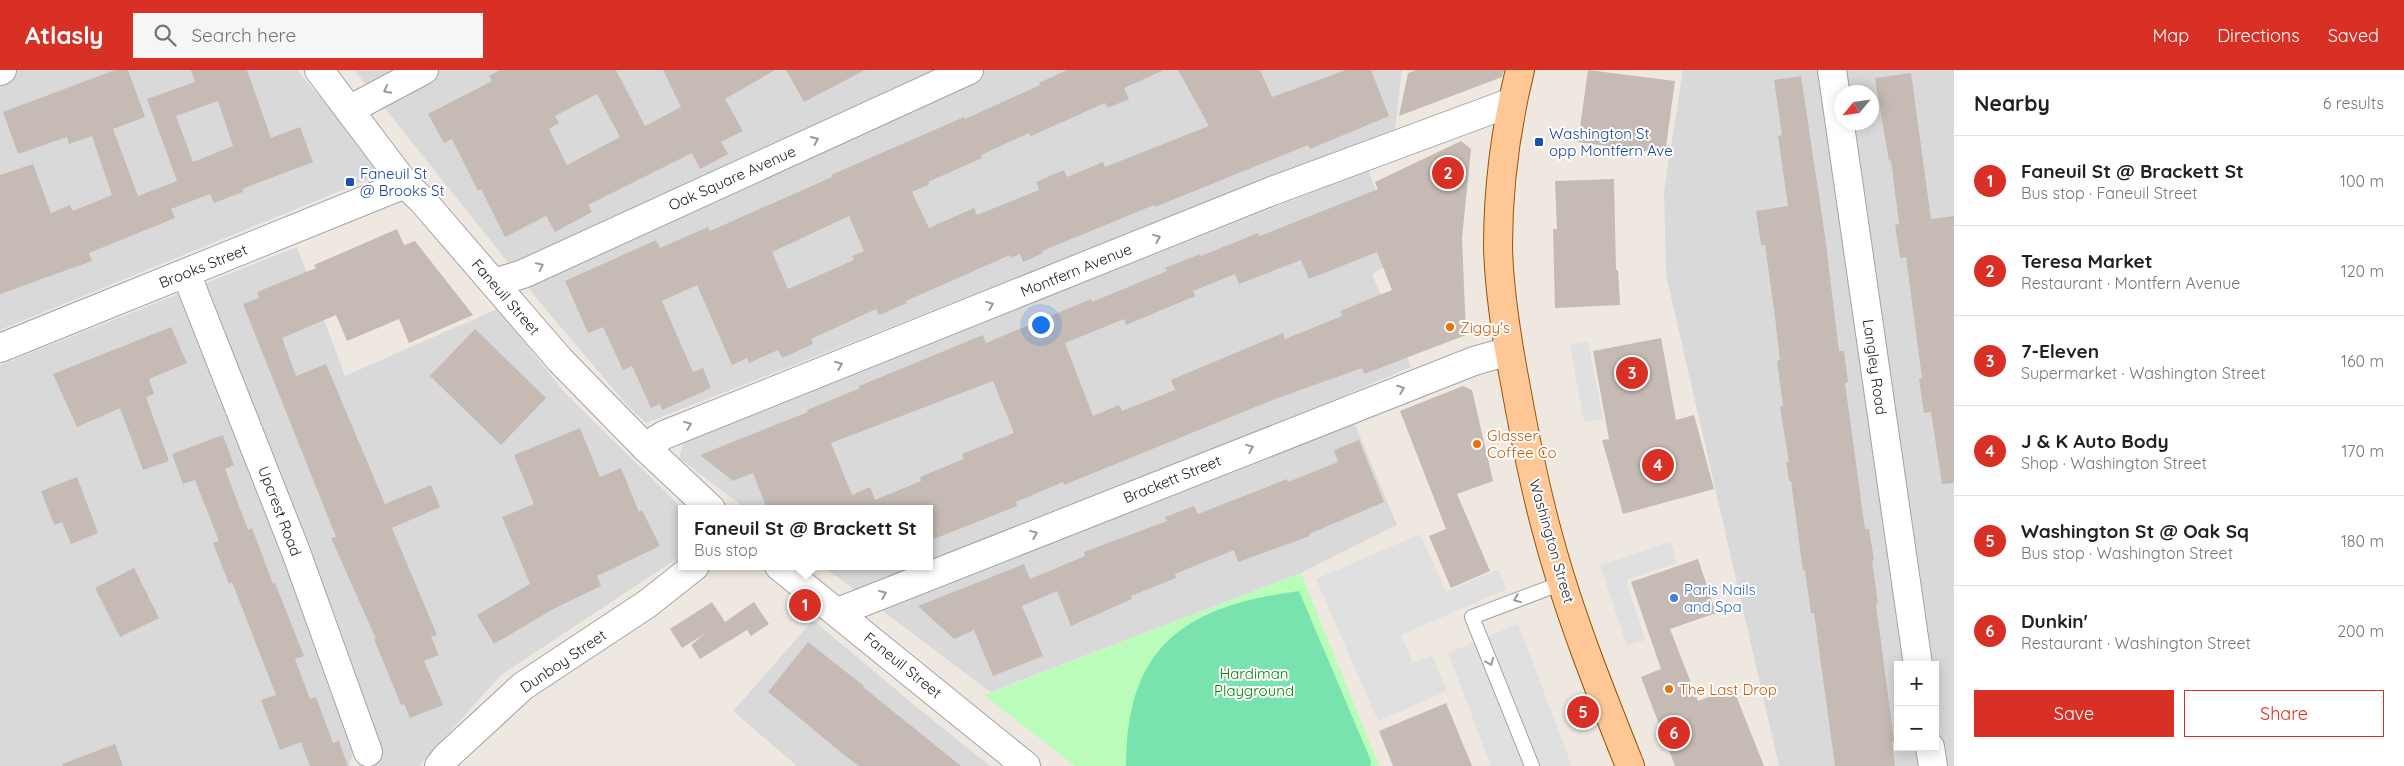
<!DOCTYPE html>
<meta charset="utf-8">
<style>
:root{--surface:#fff;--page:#f6f6f6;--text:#222;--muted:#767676;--line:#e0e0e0;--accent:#d93025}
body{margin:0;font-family:Quicksand,sans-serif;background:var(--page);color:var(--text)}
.controls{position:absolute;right:15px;bottom:15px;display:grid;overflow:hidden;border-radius:0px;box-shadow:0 2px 12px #0003}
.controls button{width:45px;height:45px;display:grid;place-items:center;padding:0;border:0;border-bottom:1px solid var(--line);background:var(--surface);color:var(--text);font:25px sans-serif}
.compass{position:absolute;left:1834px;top:15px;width:45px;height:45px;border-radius:50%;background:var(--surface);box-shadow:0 2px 12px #0003;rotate:241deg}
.you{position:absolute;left:1040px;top:254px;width:18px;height:18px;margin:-12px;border:4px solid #fff;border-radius:50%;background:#1a73e8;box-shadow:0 0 0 8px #1a73e833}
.badge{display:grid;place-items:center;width:32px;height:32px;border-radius:50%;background:var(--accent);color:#fff;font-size:16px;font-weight:700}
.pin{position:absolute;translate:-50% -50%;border:2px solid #fff;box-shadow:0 1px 5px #0006}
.popup{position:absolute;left:678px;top:435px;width:255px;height:65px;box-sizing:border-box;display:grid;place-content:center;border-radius:0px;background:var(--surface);filter:drop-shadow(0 1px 4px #0005);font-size:16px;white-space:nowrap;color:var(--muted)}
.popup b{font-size:19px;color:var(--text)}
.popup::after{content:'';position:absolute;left:50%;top:100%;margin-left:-10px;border:10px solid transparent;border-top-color:var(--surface)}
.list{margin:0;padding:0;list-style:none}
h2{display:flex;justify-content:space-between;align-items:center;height:65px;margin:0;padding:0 20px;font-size:21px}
h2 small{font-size:16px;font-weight:400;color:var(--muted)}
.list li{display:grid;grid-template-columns:32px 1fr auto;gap:15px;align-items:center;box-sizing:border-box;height:90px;padding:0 20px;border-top:1px solid var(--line)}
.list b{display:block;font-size:19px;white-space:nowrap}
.list p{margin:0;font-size:16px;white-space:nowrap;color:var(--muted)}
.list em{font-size:16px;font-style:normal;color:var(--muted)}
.actions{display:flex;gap:10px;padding:15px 20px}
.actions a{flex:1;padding:11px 0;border:1px solid var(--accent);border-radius:0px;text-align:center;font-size:18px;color:var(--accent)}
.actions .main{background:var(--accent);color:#fff}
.icon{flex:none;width:28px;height:28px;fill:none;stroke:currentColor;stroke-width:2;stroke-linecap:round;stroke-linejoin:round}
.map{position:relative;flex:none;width:1954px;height:696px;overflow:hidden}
header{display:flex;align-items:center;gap:30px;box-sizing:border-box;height:70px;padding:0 25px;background:var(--accent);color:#fff}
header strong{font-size:24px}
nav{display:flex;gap:28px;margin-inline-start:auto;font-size:18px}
.search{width:350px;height:45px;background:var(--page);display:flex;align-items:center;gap:12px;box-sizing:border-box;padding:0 18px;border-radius:0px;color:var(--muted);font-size:19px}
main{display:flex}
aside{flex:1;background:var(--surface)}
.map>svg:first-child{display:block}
</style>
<header>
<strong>Atlasly</strong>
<div class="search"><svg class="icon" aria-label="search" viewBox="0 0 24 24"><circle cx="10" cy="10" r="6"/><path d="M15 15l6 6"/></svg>Search here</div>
<nav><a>Map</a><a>Directions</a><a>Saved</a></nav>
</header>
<main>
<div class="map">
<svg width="1954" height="696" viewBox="0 0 1954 696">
<rect width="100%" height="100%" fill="#eee8e1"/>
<path fill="#dad9d9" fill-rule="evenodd" d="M0 0H297L373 90 374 101 367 110 0 260Z
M354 0H1402L1395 59 646 353 628 336 547 241Z
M1683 0H1954V696H1779L1666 205 1664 121ZM1842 22H1872V52H1842ZM1898 595H1935V677H1898Z
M1368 100 1402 188 1372 204 1411 297 1343 326 1397 455 1301 503 990 622 823 496H929V439H746L679 388 684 371Z
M297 177 345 306 497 239 566 324 683 439 681 486 501 605 419 696H359L353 682 349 696H0V295Z
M813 550 913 634 990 696H797L733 641Z"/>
<path fill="#bafcb9" d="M1301 503 1379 696H1075L984 625Z"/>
<path fill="#79e3b0" d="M1299 521 1371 691 1370 696H1126C1126 574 1187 536 1299 521Z"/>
<path fill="#e0e0e0" d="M1588 272 1603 349 1584 352 1570 275Z
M1420 464 1446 522 1499 499 1507 519 1401 565 1413 593 1432 585 1447 621 1378 651 1316 509Z
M1671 472 1677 493 1626 510 1645 570 1627 576 1600 495Z
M1518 554 1572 696H1491L1448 583Z"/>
<path fill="#c6bab4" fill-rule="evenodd" d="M115 0H128L145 47 113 59 138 126 177 111 147 29 195 12 191 0H247L271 68 300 57 313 92 242 119 243 122 214 133 210 124 171 139 175 148 89 183 92 191 0 224V105L33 94 51 143 70 135 73 141 112 125 92 66 69 74 67 67 18 84 3 42ZM218 31 233 76 193 92 176 46Z
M500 0H616L645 56 681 37 663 0H775L725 29 743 61 721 72 728 84 700 99 692 83 588 135 592 142 555 162 546 146 505 167 481 119 478 121 452 69 444 73 428 44 492 11 489 6ZM597 24 620 67 567 95 549 59 559 53 555 46Z
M786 0H865L804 32Z
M1067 0H1164L1124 18 1129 29 1108 38 1105 33 1031 66 1029 63 981 85 982 88 928 112 930 114 912 122 929 158 974 138 977 145 1039 120 1036 112 1064 100 1067 107 1103 92 1105 97 1209 56 1178 0H1260L1272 27 1346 0H1371L1389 46 1310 79 1308 75 1155 137 1154 135 1042 181 1043 183 1023 192 1020 184 1011 188 1010 185 906 231 907 233 879 245 876 239 811 269 813 274 782 288 778 280 749 293 747 288 732 295 697 215 662 231 693 302 703 298 711 318 662 340 660 334 651 338 632 296 623 300 603 257 588 263 565 211 656 170 660 178 708 157 710 161 832 107 831 105 856 94 964 47 965 49 1040 15 1039 13ZM849 146 864 181 852 186 854 190 788 219 772 182Z
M1416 0H1504L1502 7 1399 46 1408 3Z
M1588 0 1675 11 1665 84 1578 72Z
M1911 3 1931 149 1954 146V413L1942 414 1931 342 1924 343 1919 309 1922 308 1906 187 1900 188 1895 155 1899 154 1891 90 1889 91 1875 8Z
M1801 6 1825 166 1839 281H1844L1848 312 1845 313 1865 459H1869L1874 490 1872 491 1878 533 1876 534 1894 671 1892 672 1895 696H1835L1814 543H1811L1805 500 1803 501 1791 411H1789L1786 392H1789L1780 337 1783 336 1777 291 1780 290 1775 247 1765 175H1761L1756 141 1788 136 1778 66 1782 65 1774 10Z
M1461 71 1471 79 1462 168 1466 265 1364 304 1362 298 1275 329 1064 415 1063 412 1016 432 1017 436 929 471V439H767L753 403 733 411 700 385 808 342 807 340 860 318 859 316 983 265 986 273 1091 229 1092 232 1167 201 1165 198 1200 184 1201 186 1258 163 1260 166 1378 119 1375 112ZM1377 182 1392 220 1340 241 1342 246 1285 269 1283 263 1171 310 1175 320 1122 341 1119 335 1093 346 1065 273 1124 249 1126 255 1195 226 1193 221 1235 204 1239 214 1301 190 1309 209ZM993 311 1014 363 962 384 964 389 920 407 921 411 875 430 870 417 852 425 831 373Z
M1614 109 1616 200H1618L1620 235 1555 238 1553 159H1557L1555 111Z
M397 159 404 175 415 171 473 245 409 273 399 249 347 271 336 245 282 268 296 306 326 294 385 434 431 415 440 437 392 458 437 565 431 567 439 585 424 591 443 635 410 648 404 634 401 635 374 569H376L331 468 336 467 243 234 259 228 257 222 316 198 314 195Z
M171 257 187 293 149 309 154 324 146 327 169 391 143 400 120 338 77 357 53 304Z
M475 259 546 328 501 375 430 306Z
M1661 268 1676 350 1694 345 1714 419 1623 444 1602 370 1609 369 1593 281Z
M1463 316 1472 320 1493 411 1457 424 1490 501 1451 518 1429 466 1446 459 1400 341Z
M580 358 600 407 621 398 639 442 642 440 660 476 597 506 601 516 555 538 494 574 477 545 530 514 502 447 534 434 514 385Z
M223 365 234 395 225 399 248 460 252 458 273 514 275 513 304 586 295 589 310 629 316 627 333 673 339 671 348 696H310L301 672 280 680 261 630 276 625 232 512 229 514 213 473 219 471 195 410 183 414 172 384Z
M1359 370 1384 432 1309 464 1310 466 1238 492 1234 480 1175 504 1176 508 1131 526 1132 529 1071 556 1057 521 1022 536 1043 586 993 606 974 560 954 569 918 536 1024 494 1030 509 1085 486 1084 482 1167 451 1165 447 1194 436 1198 444 1287 409 1288 412 1338 392 1334 380Z
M77 407 98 463 71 474 62 452 54 455 41 421Z
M1698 489 1716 543 1670 559 1698 631 1733 618 1764 696H1675L1641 607 1661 599 1631 512Z
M134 498 159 548 120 567 95 518Z
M712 532 725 552 754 532 769 554 751 566 747 560 700 589 691 575 706 563 682 578 670 559Z
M808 572 864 616 863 617 961 696H859L844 685 768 622Z
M1446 633 1472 696H1393L1379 661Z
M115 674 123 696H62V694Z"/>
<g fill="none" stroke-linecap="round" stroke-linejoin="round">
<g stroke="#a3a3a3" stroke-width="16">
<path id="service" d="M1532 696 1472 547 1562 513"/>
</g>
<g stroke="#a3a3a3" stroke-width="30">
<path id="minor" d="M1832 0 1918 595
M0 1 2 0
M349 40 424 0
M186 203 296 482 368 682
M645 377 664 365 1272 121 1512 32
M838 542 1474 291 1509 281
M1930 677 1933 696
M439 696 446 687 523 616 647 534 695 496"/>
</g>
<g stroke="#a3a3a3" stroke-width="30">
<path id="tertiary" d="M319 0 405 114 422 130 560 290 645 377 711 439
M494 213 523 204 969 0
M0 278 405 114
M779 496 1026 696"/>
</g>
<g stroke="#945500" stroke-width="30">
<path id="primary" d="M1520 0C1506 57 1498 117 1498 176 1499 223 1507 271 1516 318 1525 368 1535 419 1549 469 1570 546 1600 621 1630 696"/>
</g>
<use href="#service" stroke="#fff" stroke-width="14"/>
<use href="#minor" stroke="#fff" stroke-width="28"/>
<use href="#tertiary" stroke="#fff" stroke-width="28"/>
<use href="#primary" stroke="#ffc795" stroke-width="28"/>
</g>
<defs><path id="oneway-chevron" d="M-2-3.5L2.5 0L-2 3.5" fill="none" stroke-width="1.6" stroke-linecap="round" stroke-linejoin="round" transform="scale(1.25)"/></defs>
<g stroke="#999">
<use href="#oneway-chevron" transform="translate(387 20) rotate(152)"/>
<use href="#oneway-chevron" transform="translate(815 70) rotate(-24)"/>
<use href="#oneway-chevron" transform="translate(1157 168) rotate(-22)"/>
<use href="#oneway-chevron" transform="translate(540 196) rotate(-26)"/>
<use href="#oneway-chevron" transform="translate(990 235) rotate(-22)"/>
<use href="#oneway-chevron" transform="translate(839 295) rotate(-22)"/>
<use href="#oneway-chevron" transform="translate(1401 319) rotate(-21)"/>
<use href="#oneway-chevron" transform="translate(688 355) rotate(-22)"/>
<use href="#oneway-chevron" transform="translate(1250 378) rotate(-22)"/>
<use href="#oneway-chevron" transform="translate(1034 464) rotate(-22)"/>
<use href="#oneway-chevron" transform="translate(883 524) rotate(-22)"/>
<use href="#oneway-chevron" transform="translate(1517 529) rotate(158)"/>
<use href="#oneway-chevron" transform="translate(1490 592) rotate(68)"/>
</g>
<g fill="#1a4fb4" stroke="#fff" stroke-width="2">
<rect x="1534" y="67" width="10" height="10" rx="2.5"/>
<rect x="345" y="107" width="10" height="10" rx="2.5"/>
</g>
<g fill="#e8710a" stroke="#fff" stroke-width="2">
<circle cx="1450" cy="257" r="5"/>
<circle cx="1477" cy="374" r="5"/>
<circle cx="1669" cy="619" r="5"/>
</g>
<circle fill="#3f7fe0" stroke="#fff" stroke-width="2" cx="1674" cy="528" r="5"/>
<g text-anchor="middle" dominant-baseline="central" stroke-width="4" stroke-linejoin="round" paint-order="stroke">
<g font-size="15" fill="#164399" stroke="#fff" text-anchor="start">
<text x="1549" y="63">Washington St<tspan x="1549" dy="17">opp Montfern Ave</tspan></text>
<text x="360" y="103">Faneuil St<tspan x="360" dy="17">@ Brooks St</tspan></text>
</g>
<g font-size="15" fill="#1c1c1c" stroke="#fff">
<text transform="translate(732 108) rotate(-24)">Oak Square Avenue</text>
<text transform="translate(203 196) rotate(-22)">Brooks Street</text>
<text transform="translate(1076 200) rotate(-22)">Montfern Avenue</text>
<text transform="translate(506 227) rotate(49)">Faneuil Street</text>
<text transform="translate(1875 297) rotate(82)">Langley Road</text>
<text transform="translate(1172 409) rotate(-22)">Brackett Street</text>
<text transform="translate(280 441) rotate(69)">Upcrest Road</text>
<text transform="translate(1552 471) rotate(74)">Washington Street</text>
<text transform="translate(563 591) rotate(-34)">Dunboy Street</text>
<text transform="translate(903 595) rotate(39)">Faneuil Street</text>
</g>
<g font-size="15" fill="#c56008" stroke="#fff" text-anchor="start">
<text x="1460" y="257">Ziggy's</text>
<text x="1487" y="365">Glasser<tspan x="1487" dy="17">Coffee Co</tspan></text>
<text x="1679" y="619">The Last Drop</text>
</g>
<g font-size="15" fill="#366cbe" stroke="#fff" text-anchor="start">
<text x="1684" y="519">Paris Nails<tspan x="1684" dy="17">and Spa</tspan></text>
</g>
<g font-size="15" fill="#067f05" stroke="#fff">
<text x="1254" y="603">Hardiman<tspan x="1254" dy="17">Playground</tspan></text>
</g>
</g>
</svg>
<div class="controls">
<button>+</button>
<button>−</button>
</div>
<svg class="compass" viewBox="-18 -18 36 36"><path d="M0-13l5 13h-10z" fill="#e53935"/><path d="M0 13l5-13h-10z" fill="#767676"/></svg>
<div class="you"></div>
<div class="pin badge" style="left:805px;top:535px">1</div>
<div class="popup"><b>Faneuil St @ Brackett St</b>Bus stop</div>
<div class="pin badge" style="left:1448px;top:103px">2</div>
<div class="pin badge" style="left:1632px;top:303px">3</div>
<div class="pin badge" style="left:1658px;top:395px">4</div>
<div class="pin badge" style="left:1583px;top:642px">5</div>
<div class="pin badge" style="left:1674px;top:663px">6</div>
</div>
<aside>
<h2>Nearby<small>6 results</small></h2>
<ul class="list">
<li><span class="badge">1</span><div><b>Faneuil St @ Brackett St</b><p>Bus stop · Faneuil Street</p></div><em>100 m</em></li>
<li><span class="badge">2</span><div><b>Teresa Market</b><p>Restaurant · Montfern Avenue</p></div><em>120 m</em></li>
<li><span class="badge">3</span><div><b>7-Eleven</b><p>Supermarket · Washington Street</p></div><em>160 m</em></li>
<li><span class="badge">4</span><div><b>J &amp; K Auto Body</b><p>Shop · Washington Street</p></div><em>170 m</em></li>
<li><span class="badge">5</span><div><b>Washington St @ Oak Sq</b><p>Bus stop · Washington Street</p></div><em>180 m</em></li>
<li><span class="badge">6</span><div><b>Dunkin'</b><p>Restaurant · Washington Street</p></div><em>200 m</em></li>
</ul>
<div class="actions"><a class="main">Save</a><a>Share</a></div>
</aside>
</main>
